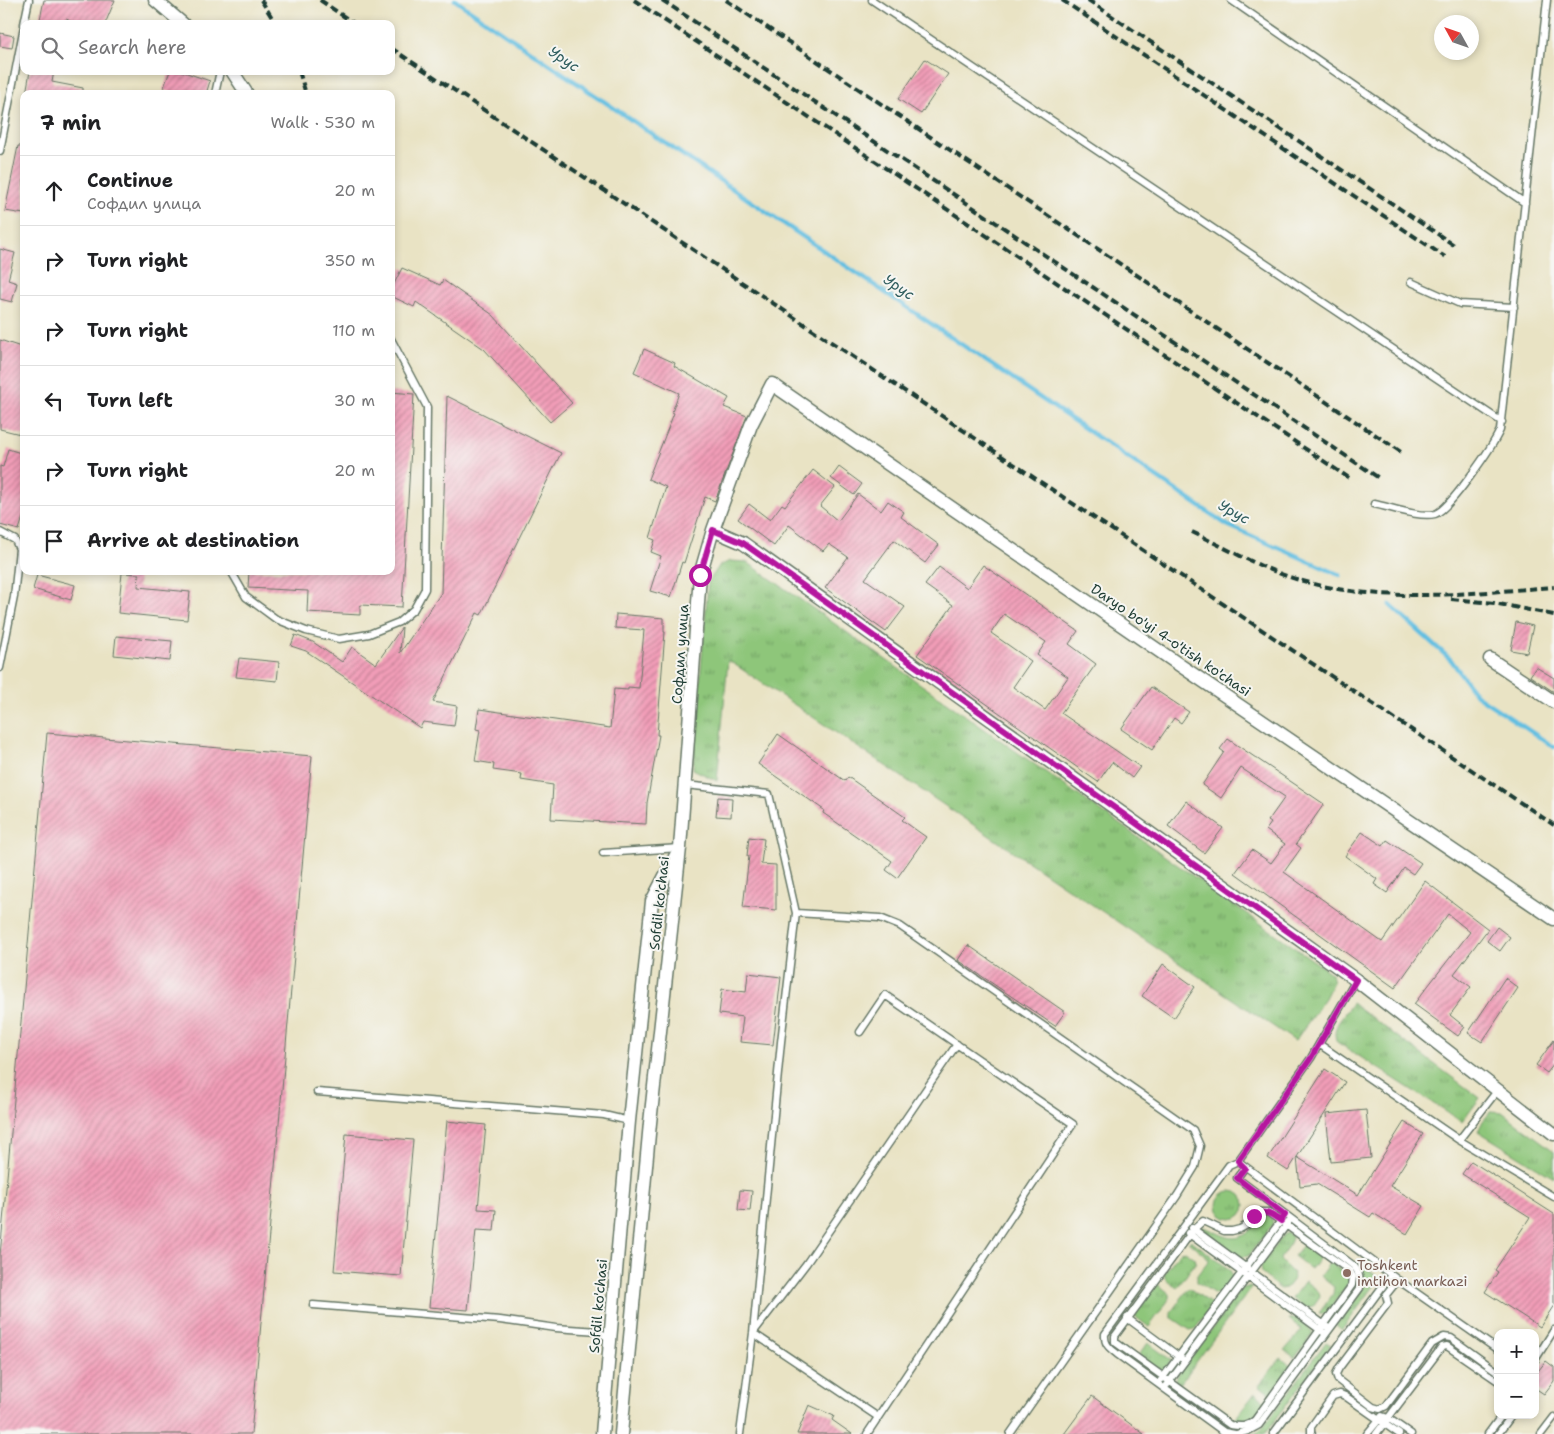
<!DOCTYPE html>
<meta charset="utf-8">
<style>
:root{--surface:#fff;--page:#f6f6f6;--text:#202124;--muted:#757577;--line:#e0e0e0}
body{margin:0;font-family:"Shantell Sans",sans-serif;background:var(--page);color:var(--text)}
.controls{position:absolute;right:15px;bottom:15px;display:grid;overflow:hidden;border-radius:10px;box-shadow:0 2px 8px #0003}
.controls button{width:45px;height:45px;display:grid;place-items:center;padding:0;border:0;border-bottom:1px solid var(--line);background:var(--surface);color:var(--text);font:25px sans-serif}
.compass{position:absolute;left:1434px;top:15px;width:45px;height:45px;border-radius:50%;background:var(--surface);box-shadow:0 2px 8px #0003;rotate:310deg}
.stop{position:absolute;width:15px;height:15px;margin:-11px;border:4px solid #b5179e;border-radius:50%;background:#fff}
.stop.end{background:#b5179e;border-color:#fff;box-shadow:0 1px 5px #0008}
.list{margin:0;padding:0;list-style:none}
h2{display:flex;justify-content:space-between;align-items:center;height:65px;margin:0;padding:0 20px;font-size:21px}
h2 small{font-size:16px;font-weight:400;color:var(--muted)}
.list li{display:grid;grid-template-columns:32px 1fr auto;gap:15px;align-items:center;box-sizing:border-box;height:70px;padding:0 20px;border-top:1px solid var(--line)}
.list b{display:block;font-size:19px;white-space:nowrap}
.list p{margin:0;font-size:16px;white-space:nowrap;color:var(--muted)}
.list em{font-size:16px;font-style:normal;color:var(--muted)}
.icon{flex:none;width:28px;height:28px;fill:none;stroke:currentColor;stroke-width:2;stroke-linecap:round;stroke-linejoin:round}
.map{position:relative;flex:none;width:1554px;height:1434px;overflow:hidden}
.search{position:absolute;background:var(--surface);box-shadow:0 2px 8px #0003;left:20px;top:20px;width:375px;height:55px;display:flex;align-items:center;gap:12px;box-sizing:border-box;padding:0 18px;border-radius:10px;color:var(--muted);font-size:19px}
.panel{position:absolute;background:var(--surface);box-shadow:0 2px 8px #0003;left:20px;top:90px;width:375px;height:485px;border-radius:10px}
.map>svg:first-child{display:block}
</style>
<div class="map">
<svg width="1554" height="1434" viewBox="0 0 1554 1434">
<defs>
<pattern id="grass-tufts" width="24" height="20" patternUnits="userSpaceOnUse" patternTransform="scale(1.25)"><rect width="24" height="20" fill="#8ec67a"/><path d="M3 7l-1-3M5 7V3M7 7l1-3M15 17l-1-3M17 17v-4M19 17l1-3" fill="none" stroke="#73a265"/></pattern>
<pattern id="building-hatch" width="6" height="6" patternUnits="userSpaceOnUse" patternTransform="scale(1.25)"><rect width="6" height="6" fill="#f29db8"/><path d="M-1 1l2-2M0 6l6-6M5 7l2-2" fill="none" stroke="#c38196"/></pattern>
</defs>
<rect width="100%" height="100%" fill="#f6f6f2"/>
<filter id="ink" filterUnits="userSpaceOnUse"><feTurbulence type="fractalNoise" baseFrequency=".02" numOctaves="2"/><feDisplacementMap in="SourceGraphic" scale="10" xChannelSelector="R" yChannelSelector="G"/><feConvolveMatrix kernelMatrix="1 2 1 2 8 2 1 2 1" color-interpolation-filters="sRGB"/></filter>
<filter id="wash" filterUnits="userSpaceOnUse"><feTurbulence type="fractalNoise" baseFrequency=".0096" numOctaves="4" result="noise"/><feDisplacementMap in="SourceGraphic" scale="20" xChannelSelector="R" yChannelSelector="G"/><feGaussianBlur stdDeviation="1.12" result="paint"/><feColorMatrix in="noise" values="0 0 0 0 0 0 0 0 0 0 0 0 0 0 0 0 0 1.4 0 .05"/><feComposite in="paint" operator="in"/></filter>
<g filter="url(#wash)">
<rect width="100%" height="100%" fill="#e9e3c4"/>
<path fill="url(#grass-tufts)" stroke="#568257" d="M730 561 747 562 1331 973 1333 982 1325 998 1295 1041 728 660 717 781 693 769 708 583 719 566Z
M1352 1003 1480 1098 1462 1122 1337 1042C1330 1028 1344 1015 1352 1003Z
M1491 1111 1502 1112 1554 1151V1178L1478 1131 1483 1121Z
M1217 1205a14 14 0 1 1 28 0a14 14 0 1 1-28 0Z
M1264 1214 1272 1219 1273 1224 1248 1256 1238 1258 1199 1229 1201 1227C1217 1229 1229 1245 1246 1234 1254 1229 1255 1218 1264 1214Z
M1288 1233 1292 1236C1292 1245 1282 1251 1280 1260L1293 1273 1294 1278 1286 1288 1280 1289 1261 1273 1260 1266 1284 1234Z
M1191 1240 1230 1270 1233 1278 1221 1293 1215 1294 1197 1282V1275L1209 1260 1206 1256 1189 1242Z
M1305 1243 1318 1253 1319 1258 1311 1269 1294 1256Z
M1185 1251 1195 1258 1196 1262 1177 1288 1165 1278 1164 1273 1180 1252Z
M1330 1262 1348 1275 1350 1281 1327 1314 1319 1313 1333 1294 1334 1287 1320 1276Z
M1360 1263 1380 1278 1342 1330 1336 1325 1364 1288 1366 1281Z
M1305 1281 1319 1292 1320 1296 1313 1306 1305 1308 1292 1298Z
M1159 1285 1170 1294V1298L1149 1327 1133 1315 1155 1286Z
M1252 1287 1180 1384 1175 1382 1178 1375 1242 1288Z
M1189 1288 1213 1305 1195 1329 1190 1330 1171 1317V1312Z
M1297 1318 1311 1330 1313 1334 1295 1358 1285 1350 1302 1330 1289 1319Z
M1326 1342 1331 1345 1265 1434H1254L1262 1428Z
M1148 1343 1171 1360 1164 1371H1158L1139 1355Z
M1281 1358 1291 1366 1270 1394 1259 1385Z
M1255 1393 1265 1401C1254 1416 1252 1422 1232 1423Z"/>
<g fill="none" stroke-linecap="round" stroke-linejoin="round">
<path stroke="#63bfe1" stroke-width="4.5" d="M455 0 1227 525 1340 575
M1390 605 1451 660 1476 695 1554 747"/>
</g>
<g id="blocks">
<path fill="url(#building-hatch)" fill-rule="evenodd" d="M44 0H115L105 24H77L66 19 65 24H39Z
M0 33 14 36 12 48 0 46Z
M925 59 948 74 921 114 898 99Z
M30 71H54L52 82 83 88V94H26Z
M170 71H181L210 81 206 94H175L163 90Z
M18 146H24V214L5 211Z
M0 249 15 253 8 280 17 283 12 302 0 299Z
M402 268 440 285 443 280 493 315 572 403 550 422 484 349 416 302 414 307 391 296V290Z
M0 340 24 348V435L0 429Z
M644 349 675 363 674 366 729 398 724 407 747 416 715 501 705 497 684 563 682 562 671 597 650 591 661 556 651 552 655 540 650 538 666 487 648 479 674 413 672 412 679 393 634 372Z
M391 392 414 394 402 607 360 605V615L307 612 308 591 248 588 249 571H391Z
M447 396 561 453 481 615 477 613 433 702 457 706 454 726 423 722 420 728 306 651 291 646 295 635 313 642 342 662 352 647 376 664 402 627 400 653 441 593Z
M8 449 24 454V514L19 530 0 525V466L3 467Z
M839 467 862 484 854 495 831 478Z
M813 470 835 487 820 506 838 521 858 494 881 511 888 501 904 512 901 517 939 545 925 563 894 540 865 579 905 607 886 632 825 588 848 557 829 544 823 551 789 525 774 546 738 519 749 504 770 520 782 504 785 506Z
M983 565 1078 631 1069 644 1096 664 1061 713 1140 767 1132 778 1112 762 1098 782 917 655 953 605 925 585 939 567 967 588ZM1004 614 1046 642 1037 655 1068 677 1045 710 1013 687 1031 661 991 633Z
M122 573 139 574 138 587 190 592 187 620 118 613Z
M37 575 75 585 71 600 33 589Z
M616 614 664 618V632H665L657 735H659L647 803 646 824 551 819 553 785 521 780 522 774 493 770 494 764 475 761 480 730 476 729 479 709 610 728 614 689 628 690V687L639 688 644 630 615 628Z
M1516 622 1533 626 1527 653 1511 650Z
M116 636 172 641 170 661 114 655Z
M239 658 279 662 277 681 236 677Z
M1536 667 1554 678V692L1530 676Z
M1151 687 1189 712 1181 723 1174 718 1152 750 1121 729Z
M47 733 312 756 251 1434H0V1255Z
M778 734 845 781 848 777 905 817 902 820 926 837 897 878 886 870 892 861 823 813 824 810 758 764Z
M1228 739 1324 804 1296 844 1301 848 1284 872 1382 942 1425 881 1488 929 1454 974 1471 987 1450 1015 1465 1027 1458 1036 1414 1004 1470 932 1448 914 1395 988 1235 873 1252 850 1271 863 1285 844 1266 830 1271 823 1268 821 1285 797 1241 768 1221 798 1202 785 1224 752 1220 749Z
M718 797 732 798 731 817 716 816Z
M1186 801 1223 828 1204 853 1168 826Z
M1362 832 1383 846 1387 840 1421 863 1413 874 1404 868 1387 893 1374 884 1377 879 1345 856Z
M749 837 764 839 761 864 776 865V910L743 907 749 856H747Z
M1497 927 1510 937 1500 951 1487 941Z
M968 945 1065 1012 1055 1026 958 960Z
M1163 964 1195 987 1174 1018 1142 996Z
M748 973 781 977 773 1045 740 1042 743 1017 719 1014 722 989 746 992Z
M1505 978 1518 988 1482 1042 1468 1033Z
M1554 1040V1064L1547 1073 1536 1065Z
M1325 1069 1345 1082 1288 1171 1268 1158Z
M1366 1110 1371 1158 1331 1162 1326 1114Z
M447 1121 486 1125 478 1209 496 1210 494 1231 476 1230 468 1310 429 1307Z
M1404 1122 1423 1134 1390 1186 1424 1206 1407 1234 1373 1213 1370 1217 1317 1184 1300 1186 1297 1157 1358 1195Z
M346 1134 413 1140 401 1276 334 1271Z
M1471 1161 1554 1214V1305L1540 1327 1485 1292 1498 1272 1495 1270 1530 1217 1462 1174Z
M740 1190 752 1191 750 1211 738 1210Z
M1546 1361 1554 1367V1381L1544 1394 1535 1388V1375Z
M1092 1396 1144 1434H1064Z
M809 1405 834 1416 832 1420 852 1434H797Z"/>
</g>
</g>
<g filter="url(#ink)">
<use href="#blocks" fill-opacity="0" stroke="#676" stroke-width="1"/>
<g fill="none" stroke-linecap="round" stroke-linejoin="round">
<g stroke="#676" stroke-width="9">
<path id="lane" d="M872 0 1502 422
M1231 0 1525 203
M24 24 29 0
M215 94 220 71
M0 151 24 26
M1411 282 1460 304 1514 307
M1374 504C1390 507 1419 518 1435 514 1449 510 1493 446 1500 430L1547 0
M0 532 15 540 19 549 14 597 0 668
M231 571 246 597 276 619 306 631 339 639 369 634 399 622 414 609 425 589 427 407 391 339
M685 785 769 794 796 913 781 1042 753 1333 740 1434
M603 853 680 848
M796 913 880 918 900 926 1193 1130 1200 1146 1195 1167 1177 1196 1010 1434
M1356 980 1319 1044 1459 1140 1554 1197
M860 1032 885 995 1073 1124 867 1434
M1319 1044 1311 1058 1238 1161 1398 1280 1498 1350
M317 1092 604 1115 629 1121
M1459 1140 1497 1091
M1259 1212H1268L1350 1271 1353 1277 1352 1285 1255 1420C1247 1427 1241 1427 1230 1425L1115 1342V1336L1194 1229 1203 1221 1224 1231H1232L1240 1229 1247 1225 1253 1216Z
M1192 1228 1327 1327
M1188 1233 1323 1332
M1398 1280 1386 1295 1388 1303 1339 1368 1336 1374 1338 1380 1373 1407 1380 1409 1386 1406 1432 1344 1444 1337 1451 1338 1498 1372
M313 1305 500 1320 556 1328 598 1331 610 1339
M1127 1318 1181 1358
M1535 1360 1554 1330
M1161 1380 1283 1218
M1167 1385 1288 1223
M878 1417 753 1333 806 1264 957 1044
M1235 1434 1224 1432 1117 1354C1110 1348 1104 1345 1105 1334L1229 1165 1238 1161
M1237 1434 1248 1431 1259 1425 1360 1288C1360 1280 1360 1273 1354 1266L1237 1178 1245 1167
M1273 1434 1391 1275
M1312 1434 1311 1433V1427L1333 1396 1340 1394 1345 1396 1399 1434
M1367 1434 1382 1416 1388 1418 1411 1434
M1376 1434 1442 1347 1447 1346 1498 1381
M1488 1434 1502 1415
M1498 1434 1512 1415
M1541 1434 1554 1417"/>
</g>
<g stroke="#676" stroke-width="15">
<path id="street" d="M155 0 183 24
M232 71 247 94
M713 530 743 543 1356 980 1554 1134
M1490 659 1554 702
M602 1434 629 1121 652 901 676 855
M621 1434 650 1123 680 848 700 575 713 530 751 425 772 384 1181 666 1554 919"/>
</g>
<use href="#lane" stroke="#fff" stroke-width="6"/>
<use href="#street" stroke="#fff" stroke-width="12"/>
<path stroke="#1f3d34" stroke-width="4" stroke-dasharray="8 4" stroke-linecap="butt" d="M261 0 276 24
M320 0 355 24
M634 0 1352 480
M662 0 1379 478
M726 0 1401 452
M1062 0 1445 257
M1088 0 1454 245
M391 48 1554 825
M299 71 306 94
M1192 532C1226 548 1260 568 1296 579 1380 605 1468 593 1554 587
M1451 599 1494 603 1554 615"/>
</g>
</g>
<g fill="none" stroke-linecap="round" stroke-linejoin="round" filter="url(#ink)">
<path stroke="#b5179e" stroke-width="6" d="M700 575 713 530 743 543 1356 980 1311 1058 1238 1161 1245 1168 1237 1178 1285 1215 1281 1221C1271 1214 1265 1209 1254 1216"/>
</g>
<circle fill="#8d6e63" stroke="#f6f6f2" stroke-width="2" cx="1347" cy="1273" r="5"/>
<g text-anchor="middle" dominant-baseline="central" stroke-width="4" stroke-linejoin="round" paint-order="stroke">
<g font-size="14" fill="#1f3d34" stroke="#f6f6f2">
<text transform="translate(1171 640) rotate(34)">Daryo bo'yi 4-o'tish ko'chasi</text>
<text transform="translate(680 654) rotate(-86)">Софдил улица</text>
<text transform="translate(659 903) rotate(-84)">Sofdil ko'chasi</text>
<text transform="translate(598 1306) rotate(-85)">Sofdil ko'chasi</text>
</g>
<g font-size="14" fill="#785e54" stroke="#f6f6f2" text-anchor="start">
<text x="1357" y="1265">Toshkent<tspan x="1357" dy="16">imtihon markazi</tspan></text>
</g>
<g font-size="15" font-style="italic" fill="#305e5f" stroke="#f6f6f2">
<text transform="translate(564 59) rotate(34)">Урус</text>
<text transform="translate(899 287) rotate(34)">Урус</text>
<text transform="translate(1234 512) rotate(29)">Урус</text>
</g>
</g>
</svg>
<div class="controls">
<button>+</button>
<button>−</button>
</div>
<svg class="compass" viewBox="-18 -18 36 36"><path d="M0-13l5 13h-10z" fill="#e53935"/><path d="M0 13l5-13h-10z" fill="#757577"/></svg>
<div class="stop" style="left:700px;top:575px"></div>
<div class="stop end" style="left:1254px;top:1216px"></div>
<div class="search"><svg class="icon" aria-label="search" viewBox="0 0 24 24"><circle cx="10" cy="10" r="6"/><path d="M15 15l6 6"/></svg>Search here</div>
<section class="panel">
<h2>7 min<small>Walk · 530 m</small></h2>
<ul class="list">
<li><svg class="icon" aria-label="ahead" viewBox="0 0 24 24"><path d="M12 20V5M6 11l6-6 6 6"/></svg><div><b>Continue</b><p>Софдил улица</p></div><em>20 m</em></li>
<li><svg class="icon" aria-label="right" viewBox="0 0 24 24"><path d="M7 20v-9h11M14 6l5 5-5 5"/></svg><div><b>Turn right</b></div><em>350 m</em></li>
<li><svg class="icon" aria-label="right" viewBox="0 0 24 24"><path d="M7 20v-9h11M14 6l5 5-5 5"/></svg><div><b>Turn right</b></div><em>110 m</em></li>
<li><svg class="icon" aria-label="left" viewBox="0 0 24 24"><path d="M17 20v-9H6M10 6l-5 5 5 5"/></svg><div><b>Turn left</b></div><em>30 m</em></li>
<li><svg class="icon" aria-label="right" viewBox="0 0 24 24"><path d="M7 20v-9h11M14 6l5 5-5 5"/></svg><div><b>Turn right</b></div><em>20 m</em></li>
<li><svg class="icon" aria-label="arrive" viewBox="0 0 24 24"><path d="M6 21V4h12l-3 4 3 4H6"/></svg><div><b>Arrive at destination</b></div></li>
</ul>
</section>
</div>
